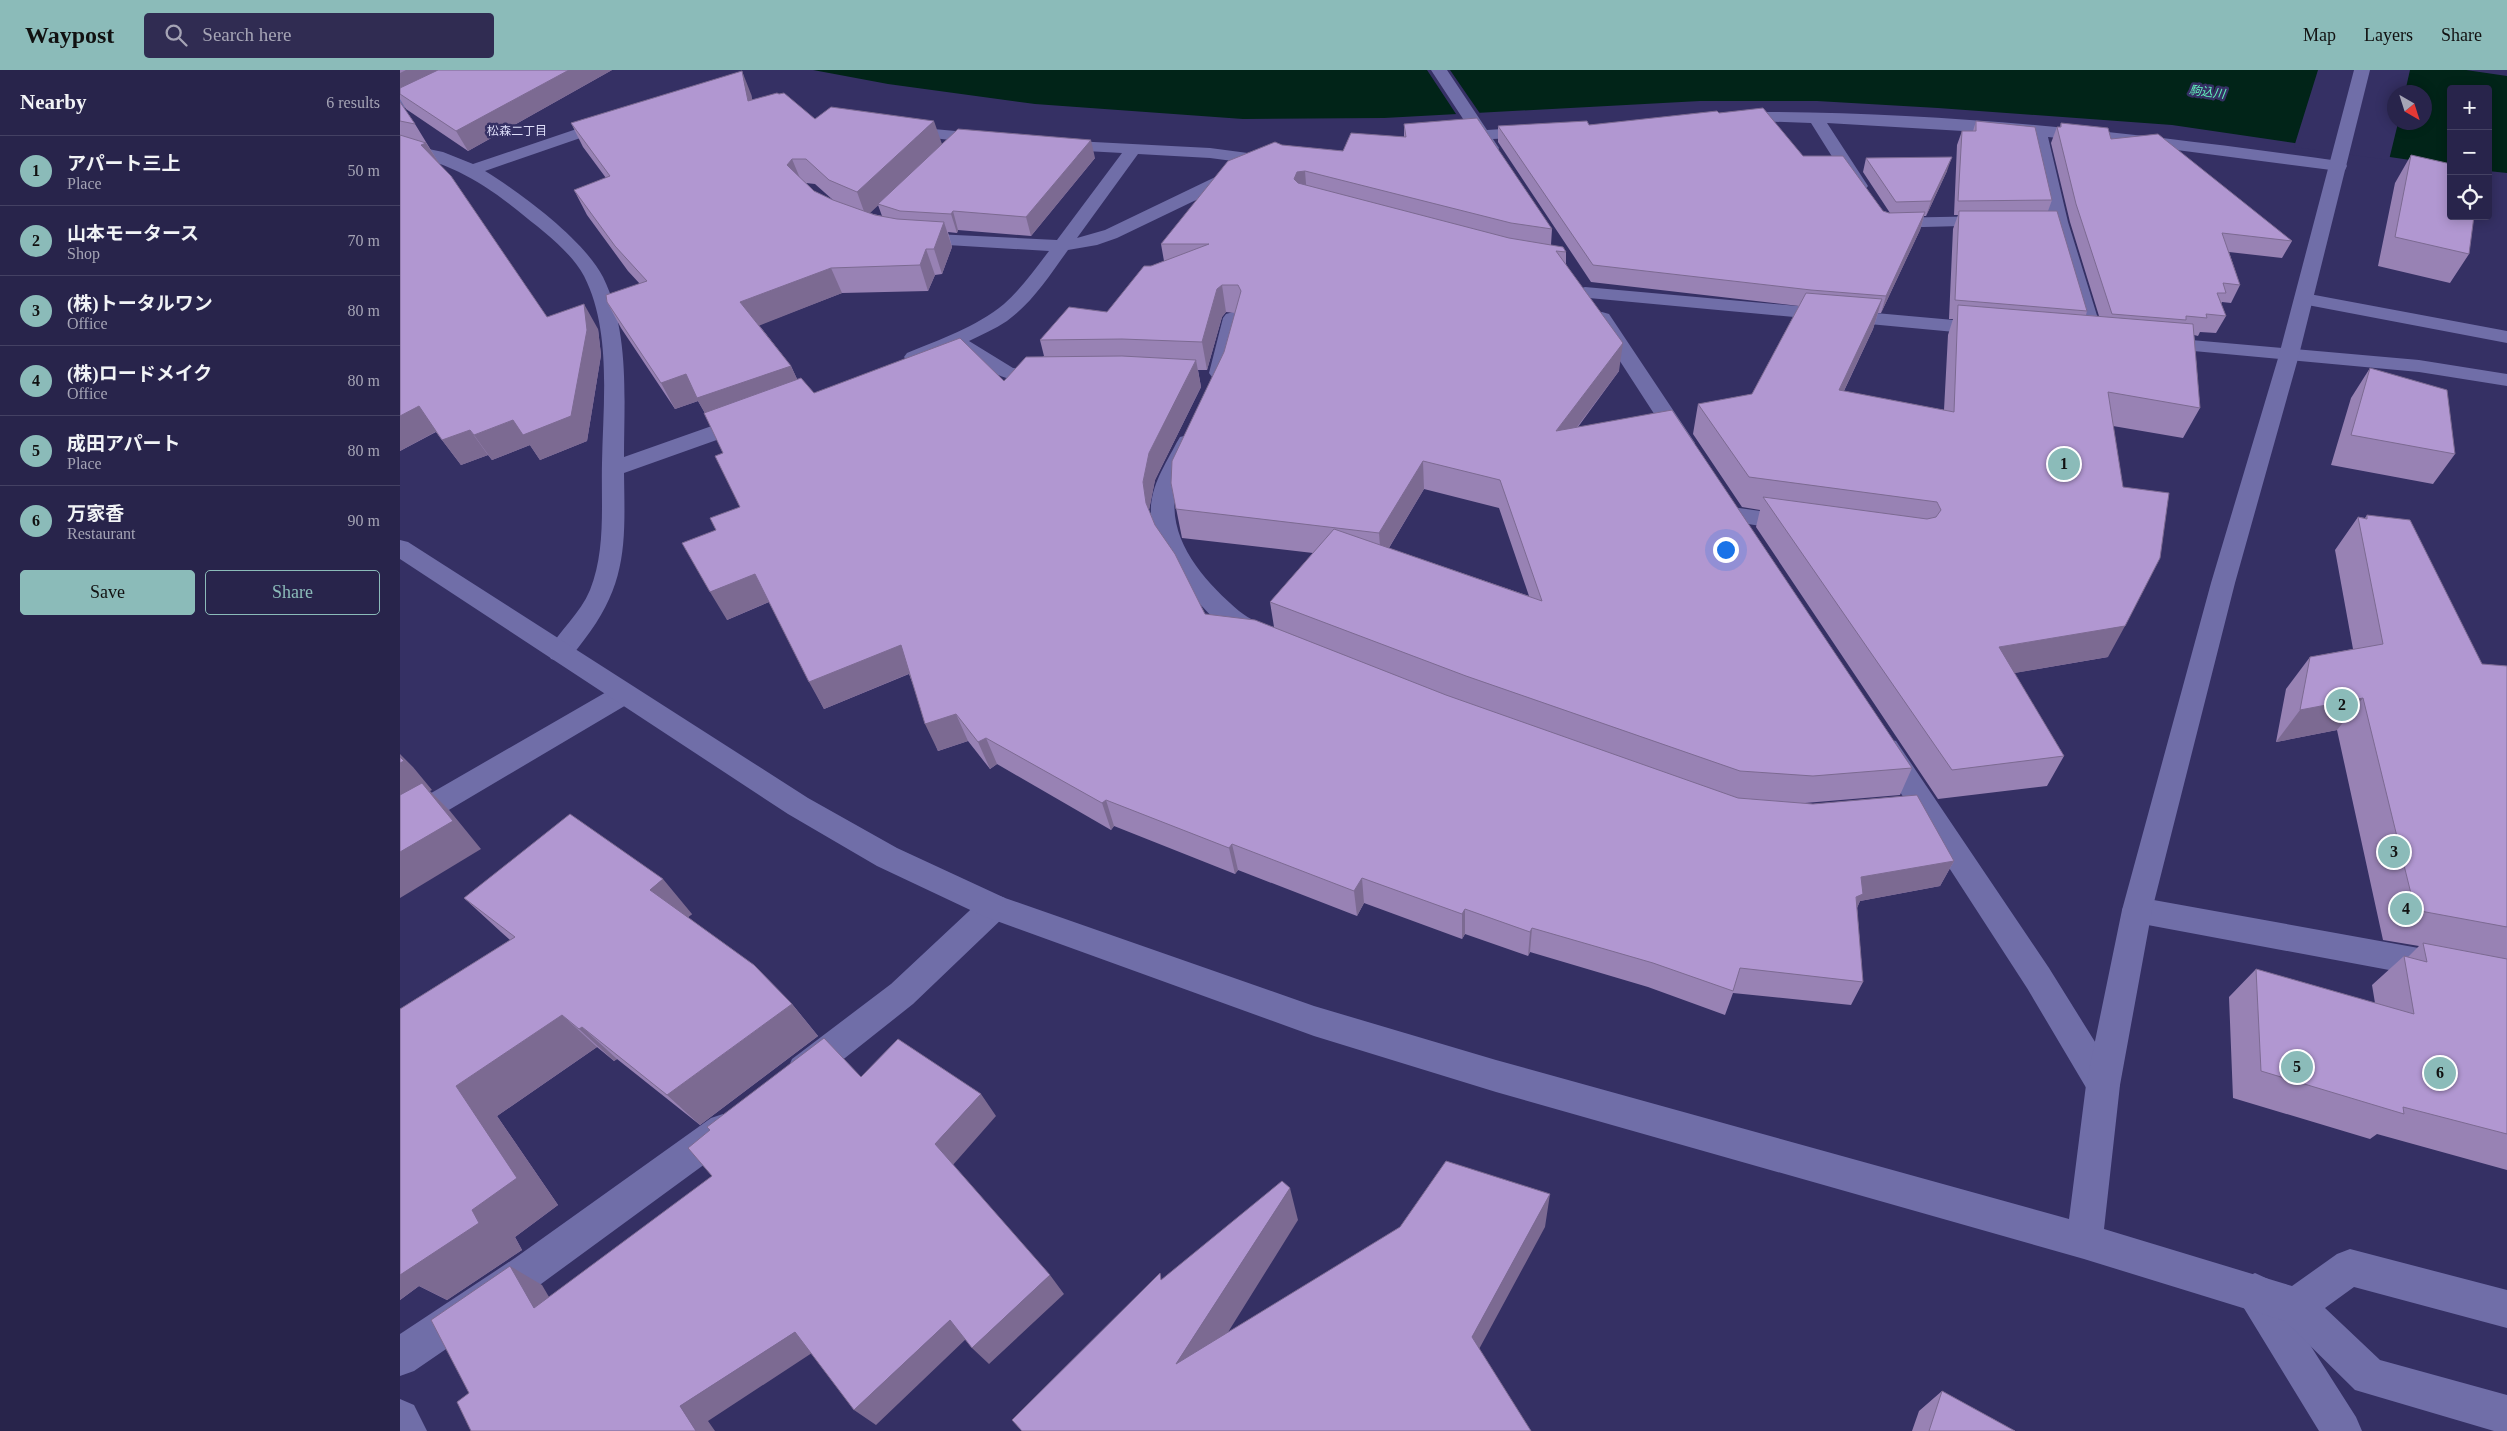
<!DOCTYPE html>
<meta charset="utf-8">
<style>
:root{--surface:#28244b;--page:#302c52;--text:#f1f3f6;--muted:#a5a4b5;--line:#444163;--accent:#8bbbb9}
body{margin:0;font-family:"Times New Roman","Noto Sans JP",serif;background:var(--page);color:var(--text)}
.controls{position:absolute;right:15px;top:15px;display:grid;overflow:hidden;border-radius:5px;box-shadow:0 2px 12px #0003}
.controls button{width:45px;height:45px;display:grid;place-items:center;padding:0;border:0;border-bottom:1px solid var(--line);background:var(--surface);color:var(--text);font:25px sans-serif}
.compass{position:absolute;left:1987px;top:15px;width:45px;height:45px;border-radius:50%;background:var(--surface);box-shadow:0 2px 12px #0003;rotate:141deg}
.you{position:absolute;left:1325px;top:479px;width:18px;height:18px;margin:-12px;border:4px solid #fff;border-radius:50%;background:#1a73e8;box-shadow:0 0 0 8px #1a73e833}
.badge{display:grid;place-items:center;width:32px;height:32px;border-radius:50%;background:var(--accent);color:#111;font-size:16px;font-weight:700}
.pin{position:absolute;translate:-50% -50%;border:2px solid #fff;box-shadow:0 1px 5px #0006}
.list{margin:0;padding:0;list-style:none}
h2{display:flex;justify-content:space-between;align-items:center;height:65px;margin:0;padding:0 20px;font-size:21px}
h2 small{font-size:16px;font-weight:400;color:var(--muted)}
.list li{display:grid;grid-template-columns:32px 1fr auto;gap:15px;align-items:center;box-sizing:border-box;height:70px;padding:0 20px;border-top:1px solid var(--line)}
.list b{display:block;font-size:19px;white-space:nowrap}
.list p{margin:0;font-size:16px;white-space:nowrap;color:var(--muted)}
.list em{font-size:16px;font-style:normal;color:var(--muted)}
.actions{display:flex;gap:10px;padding:15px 20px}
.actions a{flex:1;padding:11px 0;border:1px solid var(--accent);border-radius:5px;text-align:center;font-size:18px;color:var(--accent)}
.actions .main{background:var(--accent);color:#111}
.icon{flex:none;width:28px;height:28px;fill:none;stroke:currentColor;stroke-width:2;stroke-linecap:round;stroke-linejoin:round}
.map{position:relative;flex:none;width:2107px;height:1361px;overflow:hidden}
header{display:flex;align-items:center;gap:30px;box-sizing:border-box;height:70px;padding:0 25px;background:var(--accent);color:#111}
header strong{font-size:24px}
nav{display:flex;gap:28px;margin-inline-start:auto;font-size:18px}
.search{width:350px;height:45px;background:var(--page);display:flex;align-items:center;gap:12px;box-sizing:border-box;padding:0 18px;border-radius:5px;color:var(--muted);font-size:19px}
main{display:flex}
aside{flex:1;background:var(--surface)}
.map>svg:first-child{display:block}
</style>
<header>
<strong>Waypost</strong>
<div class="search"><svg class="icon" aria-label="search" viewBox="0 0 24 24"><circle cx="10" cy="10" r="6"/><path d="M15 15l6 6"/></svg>Search here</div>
<nav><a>Map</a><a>Layers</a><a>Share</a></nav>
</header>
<main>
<aside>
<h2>Nearby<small>6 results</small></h2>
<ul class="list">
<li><span class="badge">1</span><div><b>アパート三上</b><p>Place</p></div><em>50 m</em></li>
<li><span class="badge">2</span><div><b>山本モータース</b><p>Shop</p></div><em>70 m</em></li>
<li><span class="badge">3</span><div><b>(株)トータルワン</b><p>Office</p></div><em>80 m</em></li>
<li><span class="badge">4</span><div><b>(株)ロードメイク</b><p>Office</p></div><em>80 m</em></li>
<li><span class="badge">5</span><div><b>成田アパート</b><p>Place</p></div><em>80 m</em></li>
<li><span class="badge">6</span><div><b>万家香</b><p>Restaurant</p></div><em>90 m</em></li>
</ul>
<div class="actions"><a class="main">Save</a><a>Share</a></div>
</aside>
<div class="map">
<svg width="2107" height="1361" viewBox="0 0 2107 1361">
<rect width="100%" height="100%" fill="#353064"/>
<path fill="#012418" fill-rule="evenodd" d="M413 0H2066L2107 6V103L2088 101V19H2051V96L1772 55 1538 38 1417 31H1300L984 48 843 49 635 34 488 14ZM1994 22H2024V52H1994Z"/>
<path fill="#353064" d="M1027 0H1050L1081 45 1058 47Z
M1918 0H2010L2005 22H1994V52L1998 53 1989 90 1894 77Z"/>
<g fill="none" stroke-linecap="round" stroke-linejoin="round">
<path fill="#706ea8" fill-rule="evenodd" d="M1904 223 2107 261V273L1897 233 1894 229 1897 225Z
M224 614 233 617 237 624 233 631 10 763 0 767V741L215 617Z"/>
<path fill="#706ea8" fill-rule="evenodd" d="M60 0H80L77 3 0 40V29Z
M1031 0H1047L1087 60 1135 57 1143 62 1135 67 1093 69 1099 78 1097 82H1085L1078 70H1045L1043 67 1045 64 1071 61Z
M1333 42C1535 40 1739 63 1939 91L1945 92 1947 96 1945 100 1939 101 1769 79 1648 67 1668 152 1704 268 1701 272 1694 274 1687 272 1684 268 1650 152 1631 65 1427 53 1468 116 1465 120H1453L1411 53 1327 50 1325 47Z
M212 47 218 49 220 52 218 55 85 101C121 123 184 170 203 207 230 262 224 329 224 387L340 346 348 345 356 346 359 351 356 356 224 403C225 472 228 513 184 570 174 583 168 594 151 589L147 582C160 560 180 544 190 520 206 480 201 435 202 393 203 333 212 261 184 206 170 180 140 159 117 140 81 111 46 91 0 83V73L43 82 73 94Z
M501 56 588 64 596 69 588 74 495 64 493 61 495 58Z
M655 70 810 78 863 85 869 86 871 90 869 94 863 95 810 88 738 84 677 168 705 160 834 98H846L849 102 846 106 717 168 697 175 668 180C650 205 632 233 607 251 595 259 581 265 569 271L613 298 653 301 656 305 653 309C611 320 586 299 553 279 539 284 522 295 507 291L504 287 507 283C539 270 576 257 604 234 621 219 635 199 649 181L514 173 508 172 505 168 508 164 514 163 657 170 722 83 649 79 647 75 649 71Z
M1593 146 1599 147 1602 151 1599 155 1486 158 1480 157 1477 153 1480 149 1486 148Z
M1185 217 1587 253 1594 255 1597 259 1594 263 1587 265 1178 227 1175 223 1178 219Z
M833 242 840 244 843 248 829 303 826 307 819 309 812 307 809 303 823 248 826 244Z
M1202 242 1209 244 1295 373 1292 378 1284 380 1276 378 1273 373 1192 248 1195 244Z
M1757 267 2019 290 2107 304V316L2019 302 1750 277 1747 273 1750 269Z
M788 365 796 367 799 372C792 386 783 399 778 413 762 465 803 510 839 541 850 550 866 555 873 566L869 572C827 585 754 485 751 447 749 418 764 397 777 372L780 367Z
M1332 437 1396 446 1404 449 1408 454 1404 459 1396 462 1324 450 1320 445 1324 440Z
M1486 668 1496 671 1649 898 1715 1004 1720 1015 1715 1026 1703 1031 1691 1026 1627 918 1476 685 1472 678 1476 671Z
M594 824 605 828 609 837 605 846 513 934 416 1011 404 1015 392 1011 387 1000 392 989 491 914 583 828Z
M1737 827 2107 894V922L1737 853 1726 849 1722 840 1726 831Z
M323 1044 335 1048 340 1060 335 1072 141 1214 14 1301 0 1306V1264L115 1188 311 1048Z
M1855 1203 1868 1209 1956 1347 1962 1361H1919L1842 1235 1836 1222 1842 1209Z
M0 1329 14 1335 27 1361H0Z"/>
<path fill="#706ea8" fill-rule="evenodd" d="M1954 0H1970L1899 285 1835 513 1752 840 1720 1015 1704 1159 1892 1216 1937 1184 1950 1179 2107 1220V1258L1954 1217 1925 1238 1980 1290 2107 1325V1361H2094L1955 1320 1885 1251 1684 1189 1096 1022 914 966 583 846 477 796 388 744 0 489V470L8 472 408 728 497 778 605 828 914 936 1096 990 1669 1149 1686 1015 1722 840 1811 513 1879 285Z"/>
</g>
<path fill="#9882b4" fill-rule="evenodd" d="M0 0H212L68 81 6 39 0 29Z
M351 24 352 30 415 49 542 74 695 88 631 166 558 160 557 163 548 162 552 177 542 204 535 205 528 221 442 223 359 255 391 296 397 309 414 323 604 311 644 286 640 270 707 242 751 196 764 191 761 174 882 75 943 81 1004 67V54L1152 159 1151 175 1166 182V194L1219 301 1178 357 1512 698 1500 725 1405 733 1554 791 1540 816 1460 831 1457 838 1463 912 1451 935 1333 923 1325 945 1248 917 1130 882 1128 886 1065 864 1062 869 964 833 957 846 838 800 835 804 714 756 711 760 597 694 590 699 568 671 538 681 509 604 424 639 369 532 327 550 316 460 340 437 323 383 305 343 298 331 275 339 221 258 207 232 240 214 228 201 187 145 174 120 206 108 183 77 171 53ZM406 113 415 114 433 130 414 121ZM478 135 482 146 469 143ZM826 242 835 243 824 282 771 413 782 468 913 483 870 532 874 557 805 544 755 455 749 440 755 410 801 317 798 300H807L822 247ZM1024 419 1099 438 1129 526 989 478Z
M0 32 15 54 40 95 147 247 198 259 201 285 187 371 140 390 130 375 92 390 88 385 61 395 36 362 0 381Z
M1319 43 1403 86 1483 141 1490 143 1463 102 1466 88 1547 101 1526 146H1524L1520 160 1481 243H1478L1473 259 1444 321 1544 340 1548 265 1553 249H1549L1553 159 1558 145H1554L1557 75 1562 61H1573L1576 51 1652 130 1648 141 1687 241 1686 245 1699 246 1670 152 1651 73 1657 57H1660L1661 53 1711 69 1892 171 1882 188 1829 182 1840 215 1831 233 1822 232 1821 234 1826 246 1816 263 1800 262 1798 266 1794 265 1800 338 1783 368 1713 356 1708 587 1614 603 1664 686 1647 716 1538 729 1356 457 1360 440 1342 437 1293 364 1298 334 1352 324 1399 236 1191 212 1098 72V56L1189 55Z
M2011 85 2069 184 2050 213 1978 196 1995 113Z
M1970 298 2055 384 2033 414 1931 395 1951 328Z
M1967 445 2082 594 2107 596V1100L1977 1064 1970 1069 1833 1028 1829 927 1856 899 1975 933 1972 915 2004 886 2008 887 2019 876 1983 870 1937 660 1876 672 1886 619 1910 587 1953 579 1935 480 1958 447 1965 448Z
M64 828 292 844 288 847 392 934 418 966 300 1055 217 989 214 991 197 977 97 1046 158 1135 115 1167 122 1180 47 1230 19 1216 0 1230V939L110 870 101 862Z
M1542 1321 1615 1361H1512L1519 1341Z"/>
<path fill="#7c6a92" d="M6 0H56L0 24V3Z
M169 0H212L68 81 56 61Z
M342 1 351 24 357 55 348 31Z
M534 51 542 74 466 147 457 122Z
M691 70 695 88 631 166 626 147Z
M26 73 41 96 21 75Z
M1552 87 1547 101 1526 146 1531 131Z
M392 89 402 113 387 95Z
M905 101 907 127 894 109 897 102Z
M553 141 558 160 557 163 551 144Z
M1525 142 1520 160 1481 243 1486 226Z
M544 152 552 177 542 204 534 179Z
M526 179 535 205 528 221 520 195Z
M431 198 442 223 353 258 340 232Z
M822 215 826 242 822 247 807 300 802 272 817 219Z
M1482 229 1473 259 1430 350 1439 320Z
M184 234 198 259 201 285 187 371 140 390 123 365Z
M1223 273 1219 301 1153 389 1156 361Z
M796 290 801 317 755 410 749 440 746 433 743 412 749 383Z
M391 296 403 322 311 354 298 331 275 339 261 313 286 304Z
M19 336 37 361 0 381V346Z
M113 350 130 375 92 390 74 365Z
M70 360 88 385 61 395 42 370Z
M1023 391 1024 419 981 491 979 463Z
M355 504 371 531 327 550 310 522Z
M1725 556 1708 587 1585 608 1599 577Z
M501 575 513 602 424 639 409 612Z
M1963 628 1937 660 1876 672 1900 640Z
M556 644 568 671 538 681 525 654Z
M586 668 597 694 590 699 578 672Z
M0 684 13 697 32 720 30 721 50 741 81 779 0 828Z
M706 730 714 756 711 760 702 733Z
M832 774 838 800 835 804 829 778Z
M1554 791 1540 816 1460 831 1452 849 1461 807Z
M962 808 964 833 957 846 954 821Z
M263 809 292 844 280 854 250 820Z
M1065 839V864L1062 869V844Z
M1132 858 1130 882 1128 886 1130 862Z
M392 934 418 966 300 1055 267 1025Z
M162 945 197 977 97 1046 158 1135 115 1167 122 1180 47 1230 19 1216 0 1230V1187L72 1140 56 1016Z
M182 957 217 989 214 991 179 959Z
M581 1024 596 1046 552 1096 535 1074Z
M890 1118 898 1150 792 1320 776 1294Z
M1150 1124 1145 1157 1071 1294 1072 1267Z
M110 1196 142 1215 166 1256 134 1238Z
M650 1205 664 1224 589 1294 572 1278Z
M550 1250 567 1268 476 1355 454 1340Z
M395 1262 418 1279 308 1351 315 1361H296L280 1336Z"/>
<path fill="#b197d1" stroke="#7c6a92" d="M38 0H169L56 61 0 24V18Z
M342 1 348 31 377 23 379 24 384 23 415 49 431 37 534 51 457 122 429 110 406 89H392L387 95 414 121 433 130 475 145 497 149 544 152 534 179H526L520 195 431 198 340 232 391 296 297 328 286 304 261 313 207 232 206 225 247 211 215 176 174 120 210 106 171 53Z
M0 32 15 54 0 51Z
M1363 38 1403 86H1443L1483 141 1489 143 1525 142 1486 226 1411 220 1193 195 1098 56 1187 51 1189 55 1317 41 1319 43Z
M1077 48 1152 159 1111 153 905 101 897 102 894 109 898 113 1109 168 1163 177 1166 182 1156 181 1223 273 1156 361 1272 340 1512 698 1413 706 1340 701 1066 606 870 532 934 459 1142 531 1100 410 1023 391 979 463 776 439 771 413 772 391 824 282 841 221 838 215H822L817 219 802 272 722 269 640 270 669 237 707 242 744 196H751L809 174H761L828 91 875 72 882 75 943 81 951 63 1006 67 1004 54Z
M1576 51 1635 57 1652 130 1558 131 1562 61H1576Z
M1661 53 1708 58 1711 69 1758 64 1892 171 1822 163 1840 215 1823 213 1826 223H1817L1826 246 1806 244 1807 248 1786 246V250L1712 244 1676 134 1657 57H1661Z
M558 59 691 70 626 147 553 141 551 144 500 141 478 134Z
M0 65 26 73 21 75 51 106 147 247 184 234 187 260 171 346 123 365 113 350 74 365 70 360 42 370 19 336 0 346Z
M2011 85 2051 94V146H2074L2069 184 1995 167Z
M1552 87 1531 131 1496 132 1466 88Z
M1559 141H1657L1687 241 1555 230Z
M1406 223 1482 229 1439 320 1554 342 1558 235 1793 254 1800 338 1708 322 1723 417 1769 423 1760 488 1725 556 1599 577 1664 686 1552 700 1363 427 1527 449 1536 447 1541 440 1537 432 1349 407 1298 334 1352 324Z
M560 268 604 311 626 287 722 286 796 290 749 383 743 412 746 433 755 455 775 484 805 544 855 550 1046 625 1338 728 1413 734 1517 725 1554 791 1461 807 1463 824 1456 827 1463 912 1340 898 1333 921 1253 893 1132 858 1130 862 1065 839 1062 844 962 808 954 821 832 774 829 778 706 730 702 733 586 668 578 672 556 644 525 654 501 575 409 612 355 504 310 522 282 473 316 460 310 448 340 437 315 386 323 383 304 343 401 308 414 323Z
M1970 298 2047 320 2055 384 1951 365Z
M1967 445 2010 450 2082 594 2107 596V857L2015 840 1963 628 1900 640 1910 587 1983 574 1958 447 1967 449Z
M0 687 4 691 0 693Z
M22 713 53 751 0 782V725Z
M170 744 263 809 250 820 354 895 392 934 267 1025 182 957 179 959 162 945 56 1016 117 1108 72 1140 79 1153 0 1205V939L115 867 64 828Z
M2023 873 2107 889V1064L2003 1037 2004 1044 1861 1001 1856 899 2014 944 2004 886 2027 892Z
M424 968 461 1007 498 969 581 1024 535 1074 650 1205 572 1278 550 1250 454 1340 395 1262 280 1336 296 1361H71L57 1332 69 1323 31 1250 110 1196 134 1238 312 1106 288 1078 310 1060 307 1057Z
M1046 1091 1150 1124 1072 1267 1131 1361H622L612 1350 760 1203 761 1210 882 1111 890 1118 776 1294 1000 1157Z
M1542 1321 1615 1361H1529Z"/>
<g text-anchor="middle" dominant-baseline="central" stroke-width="5" stroke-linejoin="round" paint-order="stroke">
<g font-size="12" font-style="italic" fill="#63f4bd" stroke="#353064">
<text transform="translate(1807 22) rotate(7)">駒込川</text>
</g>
<g font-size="12" fill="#dfdffa" stroke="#353064">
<text x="117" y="61">松森二丁目</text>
</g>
</g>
</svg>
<div class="controls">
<button>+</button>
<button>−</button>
<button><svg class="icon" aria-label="locate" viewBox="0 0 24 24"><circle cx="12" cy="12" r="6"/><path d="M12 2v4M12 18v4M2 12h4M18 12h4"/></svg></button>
</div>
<svg class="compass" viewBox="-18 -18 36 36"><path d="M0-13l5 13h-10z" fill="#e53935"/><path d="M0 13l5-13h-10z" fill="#a5a4b5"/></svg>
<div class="you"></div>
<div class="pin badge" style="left:1664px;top:394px">1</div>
<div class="pin badge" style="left:1942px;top:635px">2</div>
<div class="pin badge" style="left:1994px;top:782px">3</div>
<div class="pin badge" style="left:2006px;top:839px">4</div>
<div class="pin badge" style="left:1897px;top:997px">5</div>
<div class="pin badge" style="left:2040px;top:1003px">6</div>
</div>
</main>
